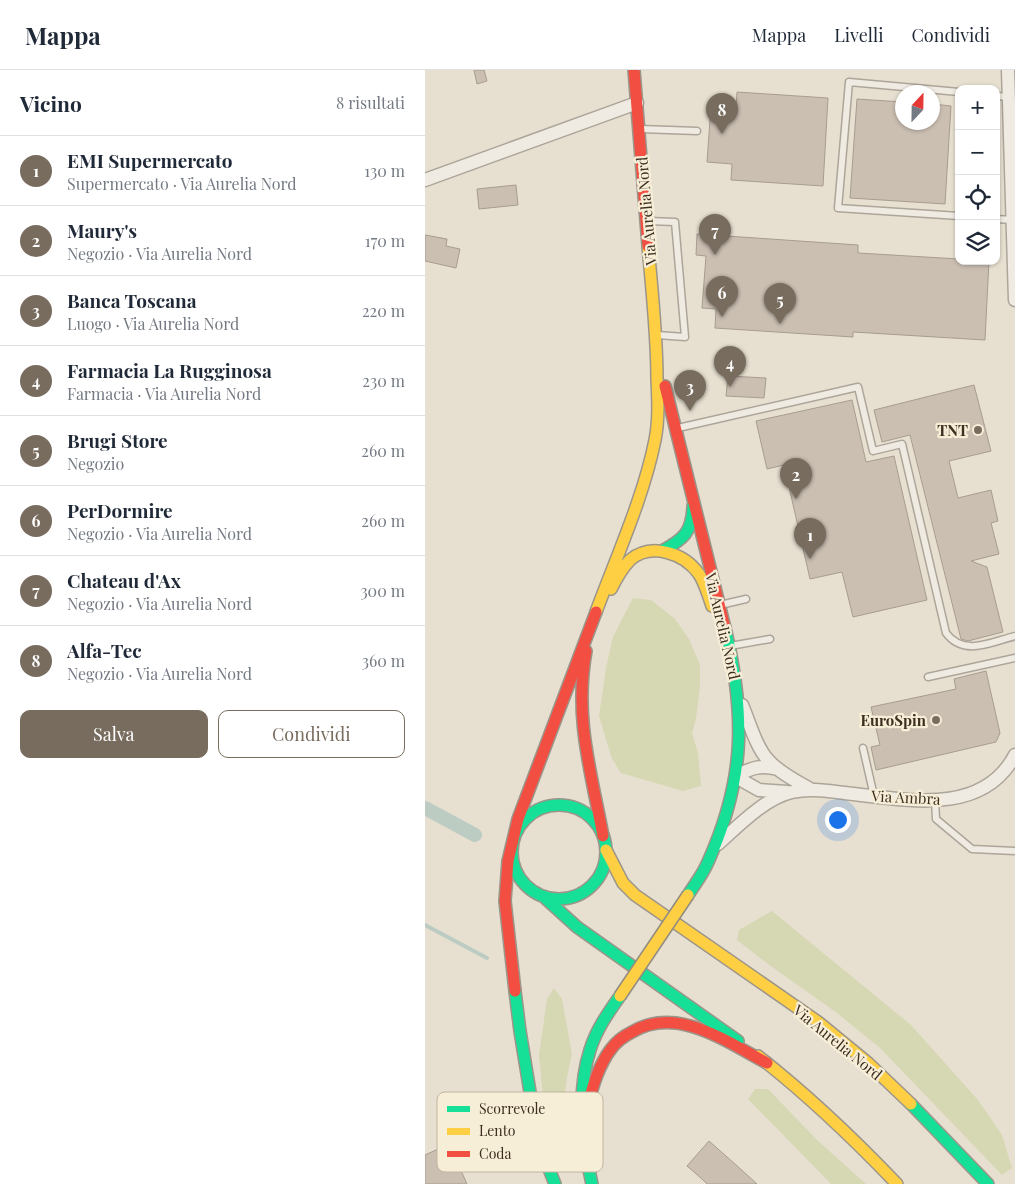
<!DOCTYPE html>
<html lang="it">
<meta charset="utf-8">
<style>
:root{--surface:#fff;--page:#f2f2f3;--text:#1f2937;--muted:#747a83;--line:#e0e1e3;--accent:#786c5e}
body{margin:0;font-family:"Playfair Display",serif;background:var(--page);color:var(--text)}
.controls{position:absolute;right:15px;top:15px;display:grid;overflow:hidden;border-radius:10px;box-shadow:0 1px 4px #0004}
.controls button{width:45px;height:45px;display:grid;place-items:center;padding:0;border:0;border-bottom:1px solid var(--line);background:var(--surface);color:var(--text);font:25px sans-serif}
.compass{position:absolute;left:470px;top:15px;width:45px;height:45px;border-radius:50%;background:var(--surface);box-shadow:0 1px 4px #0004;rotate:22deg}
.you{position:absolute;left:412px;top:749px;width:18px;height:18px;margin:-12px;border:4px solid #fff;border-radius:50%;background:#1a73e8;box-shadow:0 0 0 8px #1a73e833}
.badge{display:grid;place-items:center;width:32px;height:32px;border-radius:50%;background:var(--accent);color:#fff;font-size:16px;font-weight:700}
.pin{position:absolute;translate:-50% -41px;filter:drop-shadow(0 1px 2px #0008)}
.pin::after{content:'';position:absolute;top:26px;width:18px;height:15px;background:inherit;clip-path:polygon(0 0,100% 0,50% 100%)}
.list{margin:0;padding:0;list-style:none}
h2{display:flex;justify-content:space-between;align-items:center;height:65px;margin:0;padding:0 20px;font-size:21px}
h2 small{font-size:16px;font-weight:400;color:var(--muted)}
.list li{display:grid;grid-template-columns:32px 1fr auto;gap:15px;align-items:center;box-sizing:border-box;height:70px;padding:0 20px;border-top:1px solid var(--line)}
.list b{display:block;font-size:19px;white-space:nowrap}
.list p{margin:0;font-size:16px;white-space:nowrap;color:var(--muted)}
.list em{font-size:16px;font-style:normal;color:var(--muted)}
.actions{display:flex;gap:10px;padding:15px 20px}
.actions a{flex:1;padding:11px 0;border:1px solid var(--accent);border-radius:10px;text-align:center;font-size:18px;color:var(--accent)}
.actions .main{background:var(--accent);color:#fff}
.icon{flex:none;width:28px;height:28px;fill:none;stroke:currentColor;stroke-width:2;stroke-linecap:round;stroke-linejoin:round}
.map{position:relative;flex:none;width:590px;height:1114px;overflow:hidden}
header{display:flex;align-items:center;gap:30px;box-sizing:border-box;height:70px;padding:0 25px;background:var(--surface);border-bottom:1px solid var(--line)}
header strong{font-size:24px}
nav{display:flex;gap:28px;margin-inline-start:auto;font-size:18px}
main{display:flex}
aside{flex:1;background:var(--surface)}
.map>svg:first-child{display:block}
</style>
<header>
<strong>Mappa</strong>
<nav><a>Mappa</a><a>Livelli</a><a>Condividi</a></nav>
</header>
<main>
<aside>
<h2>Vicino<small>8 risultati</small></h2>
<ul class="list">
<li><span class="badge">1</span><div><b>EMI Supermercato</b><p>Supermercato · Via Aurelia Nord</p></div><em>130 m</em></li>
<li><span class="badge">2</span><div><b>Maury's</b><p>Negozio · Via Aurelia Nord</p></div><em>170 m</em></li>
<li><span class="badge">3</span><div><b>Banca Toscana</b><p>Luogo · Via Aurelia Nord</p></div><em>220 m</em></li>
<li><span class="badge">4</span><div><b>Farmacia La Rugginosa</b><p>Farmacia · Via Aurelia Nord</p></div><em>230 m</em></li>
<li><span class="badge">5</span><div><b>Brugi Store</b><p>Negozio</p></div><em>260 m</em></li>
<li><span class="badge">6</span><div><b>PerDormire</b><p>Negozio · Via Aurelia Nord</p></div><em>260 m</em></li>
<li><span class="badge">7</span><div><b>Chateau d'Ax</b><p>Negozio · Via Aurelia Nord</p></div><em>300 m</em></li>
<li><span class="badge">8</span><div><b>Alfa-Tec</b><p>Negozio · Via Aurelia Nord</p></div><em>360 m</em></li>
</ul>
<div class="actions"><a class="main">Salva</a><a>Condividi</a></div>
</aside>
<div class="map">
<svg width="590" height="1114" viewBox="0 0 590 1114">
<rect width="100%" height="100%" fill="#e7e0d1"/>
<path fill="#d6d7b3" d="M208 528 226 530 250 549 264 569 275 595V616L271 649 267 663 273 683 276 716 258 721 196 703 187 689 174 646 181 598 188 567Z
M347 841 486 955 553 1030 577 1065 587 1098 577 1105 455 978 412 943 343 894 312 870 314 860Z
M129 918 137 929 147 984 142 1007 136 1055H130L120 1048 114 985 122 929Z
M330 1019H343L392 1070 441 1114H406L323 1029Z"/>
<g fill="none" stroke-linecap="round" stroke-linejoin="round">
<path stroke="#bcccc2" stroke-width="4" d="M0 855 62 888"/>
<path stroke="#bcccc2" stroke-width="14" d="M0 738 50 765"/>
</g>
<path fill="#cbbfb2" stroke="#a89c90" d="M49 0H59L62 11 52 14Z
M312 22 403 28 398 116 306 110 307 94 282 92 286 36 311 38Z
M432 29 478 32V52H508V34L526 36 520 134 425 128Z
M91 115 93 135 54 139 52 119Z
M272 164 433 175V183L534 189V191H564L560 270 428 262V267L290 258 291 239 277 238 281 186 271 185Z
M0 165 22 169 21 176 35 179 31 198 0 191Z
M303 306 341 308 339 328 301 326Z
M549 315 566 381 524 391 533 428 566 420 573 451 566 453 574 484 546 491 562 497 578 562 543 571 536 569 485 365 457 372 449 340Z
M427 330 441 392 469 386 502 530 428 547 417 502 385 509 359 395 342 399 331 351Z
M561 601 575 663 571 672 451 700 446 677 455 675 446 637 531 619 529 609Z
M284 1071 310 1094 332 1114H282L277 1109 262 1096Z
M24 1074 42 1114H0V1085Z"/>
<g fill="none" stroke-linecap="round" stroke-linejoin="round">
<g stroke="#ada599" stroke-width="9">
<path id="lane" d="M534 22 424 12 413 138 534 146
M571 26 584 27
M215 59 272 61
M571 149 588 150
M223 151 250 152 260 267 232 265
M253 358 433 317 448 381 477 374 521 563C539 587 566 572 590 566
M295 535 321 529
M305 576 345 569
M503 607 590 588
M438 678 449 726
M510 730 511 749 547 779 590 781"/>
</g>
<g stroke="#ada599" stroke-width="15">
<path id="street" d="M583 0 590 230
M0 110 212 33
M317 635C324 651 331 678 344 691 355 703 371 711 385 719
M353 699C336 695 326 697 311 707L334 720 362 722
M293 774C313 756 340 728 367 722 385 718 402 721 420 723 477 729 557 748 590 685"/>
</g>
<g stroke="#9c958a" stroke-width="14">
<path id="fast" d="M237 481C259 469 267 462 268 436
M87 782a47 47 0 1 1 94 0a47 47 0 1 1-94 0Z
M263 825C270 814 278 804 283 792 320 710 321 645 300 558
M120 828 152 857 313 971
M90 921 95 961 113 1071 130 1114
M486 1034 563 1114
M167 1114C157 1071 151 1023 165 980 171 960 183 943 195 926"/>
</g>
<g stroke="#9c958a" stroke-width="14">
<path id="slow" d="M186 519C191 509 197 498 205 490 226 472 259 483 274 504 280 513 283 525 287 536
M171 542C191 488 219 426 230 370 234 350 233 330 232 309 232 265 227 221 223 176
M181 780 198 813 210 825 393 952 443 993 486 1034
M333 986C383 1025 428 1068 472 1114"/>
</g>
<g stroke="#9c958a" stroke-width="14">
<path id="jam" d="M209 0 223 176
M240 316 300 558
M161 581C149 648 166 701 178 766
M90 921 80 831 83 791 93 749 171 542
M157 1054C165 1029 170 1000 186 979 191 972 199 966 207 962 252 935 302 972 342 993"/>
</g>
<use href="#lane" stroke="#efebe3" stroke-width="6"/>
<use href="#street" stroke="#efebe3" stroke-width="12"/>
<use href="#fast" stroke="#16e098" stroke-width="11"/>
<use href="#slow" stroke="#ffcf43" stroke-width="11"/>
<use href="#jam" stroke="#f24e42" stroke-width="11"/>
<g stroke="#928b80" stroke-width="14" stroke-linecap="butt">
<path id="slow-bridge" d="M195 926 263 825"/>
</g>
<use href="#slow-bridge" stroke="#ffcf43" stroke-width="11"/>
</g>
<g fill="#786c5e" stroke="#f7eed8" stroke-width="2">
<circle cx="553" cy="360" r="5"/>
<circle cx="511" cy="650" r="5"/>
</g>
<g text-anchor="middle" dominant-baseline="central" stroke-width="4.5" stroke-linejoin="round" paint-order="stroke">
<g font-size="15" fill="#3d2e20" stroke="#f7eed8">
<text transform="translate(221 141) rotate(-95)">Via Aurelia Nord</text>
<text transform="translate(298 556) rotate(77)">Via Aurelia Nord</text>
<text transform="translate(481 727) rotate(3)">Via Ambra</text>
<text transform="translate(413 972) rotate(39)">Via Aurelia Nord</text>
</g>
<g font-size="15" font-weight="bold" fill="#3d2e20" stroke="#f7eed8" text-anchor="end">
<text x="543" y="360">TNT</text>
<text x="501" y="650">EuroSpin</text>
</g>
</g>
<rect x="12" y="1022" width="166" height="80" rx="8" fill="#f7eed8" stroke="#bfb4a1" stroke-width="1"/>
<rect x="22" y="1036" width="23" height="6" fill="#16e098"/>
<rect x="22" y="1058" width="23" height="7" fill="#ffcf43"/>
<rect x="22" y="1081" width="23" height="6" fill="#f24e42"/>
<g font-size="14" fill="#3d2e20">
<text x="54" y="1044">Scorrevole</text>
<text x="54" y="1066">Lento</text>
<text x="54" y="1089">Coda</text>
</g>
</svg>
<div class="controls">
<button>+</button>
<button>−</button>
<button><svg class="icon" aria-label="locate" viewBox="0 0 24 24"><circle cx="12" cy="12" r="6"/><path d="M12 2v4M12 18v4M2 12h4M18 12h4"/></svg></button>
<button><svg class="icon" aria-label="layers" viewBox="0 0 24 24"><path d="M12 4l9 5-9 5-9-5zM3 14l9 5 9-5"/></svg></button>
</div>
<svg class="compass" viewBox="-18 -18 36 36"><path d="M0-13l5 13h-10z" fill="#e53935"/><path d="M0 13l5-13h-10z" fill="#747a83"/></svg>
<div class="you"></div>
<div class="pin badge" style="left:385px;top:489px">1</div>
<div class="pin badge" style="left:371px;top:429px">2</div>
<div class="pin badge" style="left:265px;top:341px">3</div>
<div class="pin badge" style="left:305px;top:317px">4</div>
<div class="pin badge" style="left:355px;top:254px">5</div>
<div class="pin badge" style="left:297px;top:247px">6</div>
<div class="pin badge" style="left:290px;top:185px">7</div>
<div class="pin badge" style="left:297px;top:64px">8</div>
</div>
</main>
